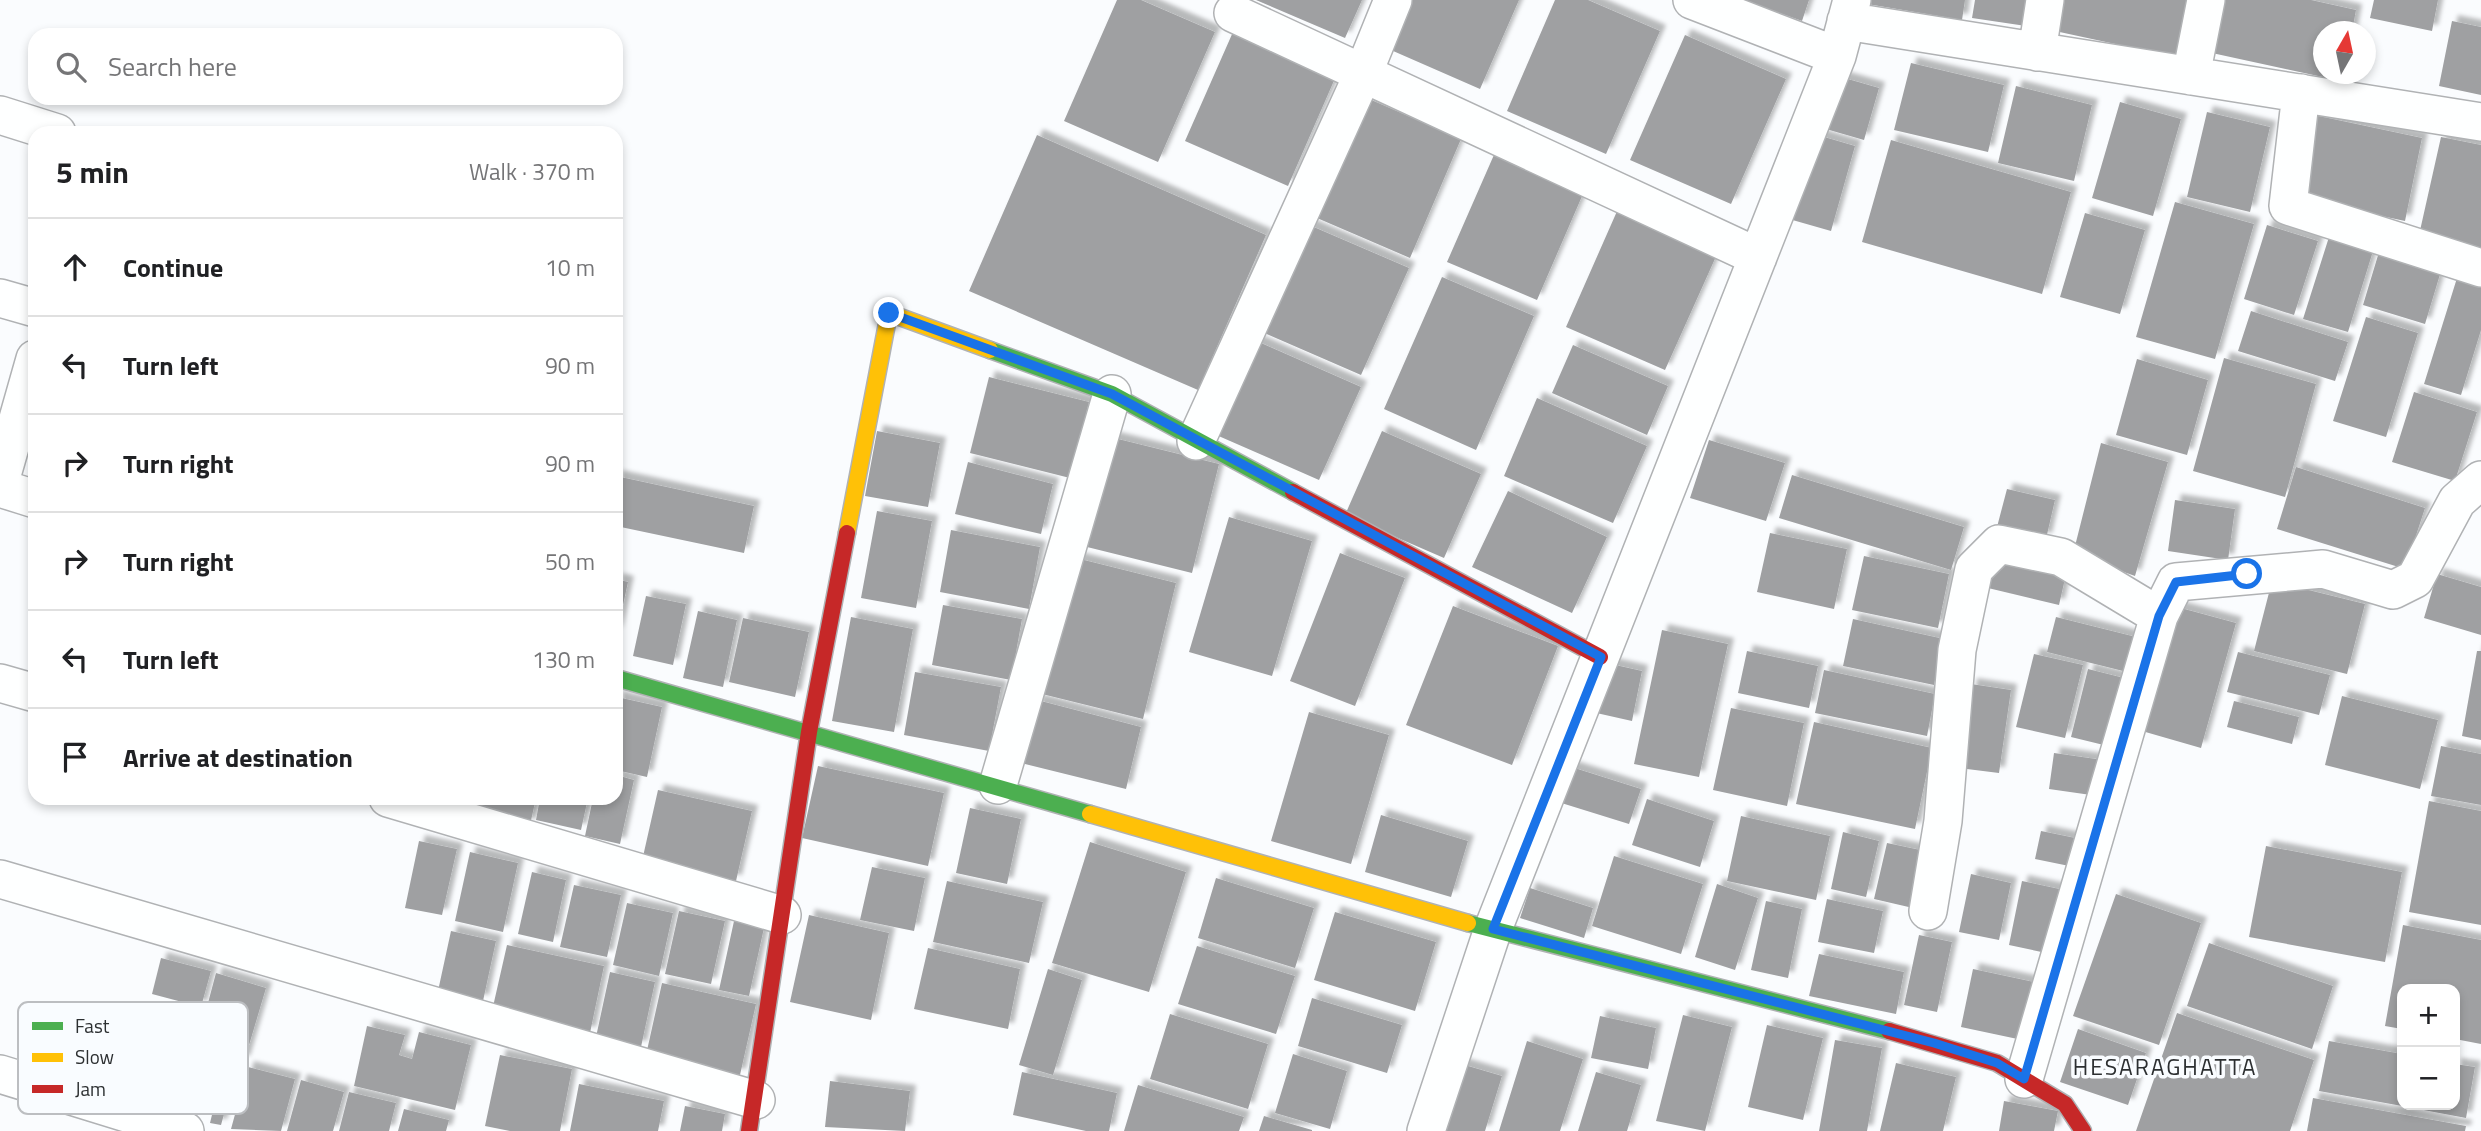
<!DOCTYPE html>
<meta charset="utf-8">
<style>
:root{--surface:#fff;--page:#f6f6f6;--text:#202124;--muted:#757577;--line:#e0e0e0}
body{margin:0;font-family:"Titillium Web",sans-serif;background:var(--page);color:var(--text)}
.controls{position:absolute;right:21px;bottom:21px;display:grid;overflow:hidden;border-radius:14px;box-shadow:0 4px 10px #0003}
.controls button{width:63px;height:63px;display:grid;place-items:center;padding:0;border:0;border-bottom:2px solid var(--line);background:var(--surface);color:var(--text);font:35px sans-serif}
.compass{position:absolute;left:2313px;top:21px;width:63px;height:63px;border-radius:50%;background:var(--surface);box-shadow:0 4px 10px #0003;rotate:9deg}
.stop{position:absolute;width:21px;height:21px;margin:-16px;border:5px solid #1a73e8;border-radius:50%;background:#fff}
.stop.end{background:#1a73e8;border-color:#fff;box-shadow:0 2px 7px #0008}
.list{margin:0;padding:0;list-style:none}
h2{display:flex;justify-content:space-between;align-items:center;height:91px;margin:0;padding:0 28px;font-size:30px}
h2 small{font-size:23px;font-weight:400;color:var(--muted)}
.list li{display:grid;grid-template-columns:46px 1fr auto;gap:21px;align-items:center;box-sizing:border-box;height:98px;padding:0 28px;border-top:2px solid var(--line)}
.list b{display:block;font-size:26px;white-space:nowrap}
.list em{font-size:23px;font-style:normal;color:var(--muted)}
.icon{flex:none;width:38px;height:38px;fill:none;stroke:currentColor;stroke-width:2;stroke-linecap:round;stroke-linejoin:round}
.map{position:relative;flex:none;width:2481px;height:1131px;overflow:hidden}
.search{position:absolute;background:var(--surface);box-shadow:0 4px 10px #0003;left:28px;top:28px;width:595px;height:77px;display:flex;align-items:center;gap:18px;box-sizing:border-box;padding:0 24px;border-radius:21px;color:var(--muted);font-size:26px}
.panel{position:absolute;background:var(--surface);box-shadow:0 4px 10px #0003;left:28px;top:126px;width:595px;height:679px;border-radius:21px}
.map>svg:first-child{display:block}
</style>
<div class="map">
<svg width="2481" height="1131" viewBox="0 0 2481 1131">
<defs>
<filter id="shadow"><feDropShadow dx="6" dy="-6" stdDeviation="2" flood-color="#0004"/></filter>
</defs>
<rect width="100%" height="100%" fill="#fafcfe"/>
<path fill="#9fa0a2" filter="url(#shadow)" d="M1117 0H1141L1215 32 1158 162 1064 121Z
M1256 0H1362L1345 38Z
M1405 0H1519L1480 89 1384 47Z
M1555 0H1588L1660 31 1606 154 1507 111Z
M1742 0H1809L1802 21Z
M1868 0H1965L1962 20 1867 4Z
M1975 0H2031L2026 26 1972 18Z
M2061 0H2192L2180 58 2055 31Z
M2224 0H2311L2356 10 2352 32H2324V74H2343L2341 81 2212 53Z
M2374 0H2438L2432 31 2370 18Z
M2452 21 2481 27V95L2439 86Z
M1233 32 1336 76 1288 186 1185 141Z
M1685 35 1786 79 1731 204 1630 160Z
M1911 63 2004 85 1988 152 1894 130Z
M1834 75 1879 88 1864 140 1819 127Z
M2016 86 2092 105 2074 181 1998 163Z
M1369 99 1461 139 1410 258 1317 218Z
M2120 102 2181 119 2153 216 2092 198Z
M2207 112 2270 127 2250 212 2187 197Z
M2314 115 2422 138 2405 221 2297 198Z
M1814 134 1855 146 1831 231 1789 219Z
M1037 135 1266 235 1198 390 969 291Z
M2441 137 2481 145V258L2417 244Z
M1891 140 2071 192 2042 294 1862 242Z
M1497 148 1586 187 1537 300 1447 262Z
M2175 202 2254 224 2215 359 2136 337Z
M1618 209 1718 252 1665 370 1566 327Z
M2085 213 2145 230 2120 314 2060 297Z
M1309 225 1409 268 1361 375 1262 332Z
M2267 225 2318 241 2294 315 2244 299Z
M2329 237 2373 251 2348 332 2303 319Z
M2379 252 2441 271 2425 324 2363 305Z
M1442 277 1534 316 1476 450 1384 409Z
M2457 278 2481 285V330L2461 395 2424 384Z
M2251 311 2348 342 2335 381 2238 351Z
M2366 317 2418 333 2386 437 2333 421Z
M1254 340 1361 387 1319 480 1214 434Z
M1573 345 1668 386 1647 435 1552 393Z
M2224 358 2316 384 2285 497 2193 471Z
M2137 359 2208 380 2187 455 2116 435Z
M989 377 1089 402 1070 478 970 453Z
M2414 392 2477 412 2455 481 2392 462Z
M1537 398 1647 446 1613 523 1504 476Z
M877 431 940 443 928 507 865 496Z
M1382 431 1481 474 1444 558 1345 515Z
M1106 436 1219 464 1192 573 1079 545Z
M1709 440 1785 463 1766 521 1690 498Z
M2101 443 2168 462 2135 576 2073 554Z
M968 462 1053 484 1041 534 955 514Z
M2296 467 2425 508 2405 569 2277 529Z
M1792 475 1964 527 1951 570 1779 518Z
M616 476 754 506 744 553 616 526Z
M2007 489 2055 500 2046 539 1997 527Z
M1508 491 1607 537 1572 613 1472 567Z
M2175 500 2235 509 2228 560 2168 551Z
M877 511 932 521 916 608 861 598Z
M1229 517 1312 541 1272 676 1189 652Z
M951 530 1040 547 1029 609 940 592Z
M1770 533 1847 549 1834 609 1757 592Z
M1340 553 1405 578 1355 706 1290 681Z
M1996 554 2067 570 2059 605 1988 588Z
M1864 556 1949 574 1938 628 1852 610Z
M1076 558 1176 583 1143 719 1042 694Z
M2437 574 2481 587V635L2424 618Z
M616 579 628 582 617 633 616 632Z
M2272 581 2365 604 2347 674 2254 651Z
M646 596 686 604 673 665 633 656Z
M943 605 1022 619 1011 680 932 665Z
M1453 606 1558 646 1512 765 1406 725Z
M2177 607 2236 623 2201 748 2142 731Z
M698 611 737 620 723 687 683 678Z
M851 617 913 629 894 732 832 721Z
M2056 617 2136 637 2127 672 2047 652Z
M743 618 809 632 795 697 729 682Z
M1853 619 1944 639 1934 685 1843 666Z
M1662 630 1728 644 1699 777 1634 764Z
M1747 651 1818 666 1809 708 1738 693Z
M2477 651H2481V740L2462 736Z
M2238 652 2330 675 2319 715 2227 692Z
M2034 654 2083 665 2065 738 2016 727Z
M1602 662 1642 671 1632 721 1592 712Z
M2088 669 2132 680 2116 748 2071 737Z
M1824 670 1935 694 1927 736 1815 713Z
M915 672 1001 687 989 751 904 735Z
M1971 684 2011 690 1999 773 1959 768Z
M2342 696 2438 720 2420 789 2325 765Z
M617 697 662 707 647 777 616 770Z
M1037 700 1141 727 1126 789 1021 763Z
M2234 701 2299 717 2292 744 2227 727Z
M1731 708 1804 723 1787 806 1713 790Z
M1309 712 1389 735 1351 864 1271 841Z
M1814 722 1932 748 1915 829 1796 804Z
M2441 746 2481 754V805L2431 796Z
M2054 753 2103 760 2098 796 2049 789Z
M1565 765 1641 789 1629 824 1555 801Z
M818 766 944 793 928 866 802 838Z
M616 775 634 780 620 844 585 836 593 798H616Z
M658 790 752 811 736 881 642 861Z
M480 798H536L530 825 476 813Z
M540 798H588L581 830 536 820Z
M1647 799 1714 821 1700 867 1632 845Z
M2429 801 2481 811V925L2409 912Z
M970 808 1021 819 1007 884 956 873Z
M1381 815 1468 841 1451 897 1365 872Z
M1741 816 1830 836 1816 900 1727 881Z
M2041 831 2090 841 2084 869 2035 859Z
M1843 832 1879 841 1866 897 1831 889Z
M419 841 457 849 442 915 405 908Z
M1090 842 1186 872 1149 992 1052 963Z
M1887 843 1925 851 1913 908 1874 899Z
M2266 846 2402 872 2385 962 2249 937Z
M470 852 518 863 503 932 455 921Z
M1614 856 1703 884 1681 954 1592 926Z
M872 867 925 878 914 931 860 920Z
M532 872 566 880 553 942 518 934Z
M1971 874 2011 883 1999 940 1959 932Z
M1216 878 1314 908 1295 968 1198 938Z
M947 881 1043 902 1029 963 933 942Z
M2022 881 2064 890 2051 954 2009 945Z
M1717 884 1758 898 1735 970 1695 957Z
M574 885 621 895 607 957 560 947Z
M1530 888 1593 908 1584 938 1520 918Z
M2116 894 2201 923 2159 1045 2073 1016Z
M1827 899 1883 911 1874 953 1818 942Z
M1766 901 1802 909 1788 978 1751 970Z
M627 903 673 913 659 976 613 965Z
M679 911 725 921 711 984 665 974Z
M1335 912 1436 942 1415 1011 1314 980Z
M809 915 889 933 871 1020 790 1002Z
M734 921 764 928 749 996 719 990Z
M2403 925 2481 940V1044L2455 1039V989H2402V1029L2385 1026Z
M451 931 496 941 483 1001 438 991Z
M1919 935 1952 942 1937 1012 1904 1005Z
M2209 943 2333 986 2312 1049 2187 1006Z
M507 945 604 966 590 1033 492 1011Z
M1197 946 1295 976 1276 1034 1178 1004Z
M928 948 1020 969 1008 1029 914 1009Z
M1819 954 1904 972 1896 1014 1809 996Z
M161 958 211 971 201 1007 152 994Z
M1048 969 1082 980 1053 1075 1019 1065Z
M1973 969 2039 983 2027 1041 1961 1027Z
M610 972 655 982 641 1047 596 1037Z
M216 973 266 988 244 1062 239 1060 221 1125 210 1123 220 1082 189 1074Z
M662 983 756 1004 740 1075 646 1055Z
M1312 998 1402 1025 1387 1073 1298 1046Z
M2177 1013 2314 1060 2290 1131H2136Z
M1170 1014 1268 1044 1248 1109 1150 1079Z
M1683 1015 1732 1027 1705 1131 1656 1121Z
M1600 1016 1656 1028 1648 1069 1591 1058Z
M1767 1025 1823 1038 1803 1120 1748 1107Z
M367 1026 405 1035 399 1055 412 1059 419 1032 471 1045 455 1110 354 1086Z
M2078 1029 2146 1053 2128 1105 2060 1082Z
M1835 1040 1882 1048 1867 1131H1819Z
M1527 1041 1583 1059 1560 1131H1499Z
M2329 1041 2402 1054V1106L2319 1091Z
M1293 1054 1347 1071 1330 1129 1275 1113Z
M500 1055 572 1069 560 1131H510L485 1126Z
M1451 1061 1502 1076 1485 1131H1430Z
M1896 1063 1956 1077 1943 1131H1880Z
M2455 1064 2475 1067 2466 1118 2402 1106 2455 1105Z
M248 1067 295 1079 281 1131 231 1129Z
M1022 1072 1117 1093 1109 1131H1086L1013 1115Z
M1596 1072 1641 1085 1627 1131H1578Z
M301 1080 344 1092 333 1131H287Z
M830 1081 910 1091 905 1131 825 1127Z
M579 1084 664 1101 658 1131H570Z
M1138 1085 1244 1117 1239 1131H1124Z
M349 1092 396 1103 389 1131H339Z
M2313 1098 2466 1126 2465 1131H2307Z
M2004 1101 2058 1111 2054 1131H1999Z
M685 1106 725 1114 722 1131H680Z
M404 1109 449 1120 446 1131H398Z
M1264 1116 1312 1130V1131H1259Z"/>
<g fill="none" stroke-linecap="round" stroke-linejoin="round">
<g stroke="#b0b2b4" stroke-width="40">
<path id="street" d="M1692 0 1837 56
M1233 13 1758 257
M1846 21 2481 122
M2037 52 2045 0
M2191 76 2206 0
M2301 93 2288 206 2481 268
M0 115 57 133
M0 298 35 308
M1196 441 1363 74 1393 0
M0 482 35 359
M0 488 35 499
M0 683 35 693
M998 785 1112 394
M388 798 782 915
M0 879 756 1100
M1928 911 1943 821 1957 650 1974 569 1999 544 2061 557 2159 616
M0 1074 185 1131
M2024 1079 2159 616 2176 582 2323 569 2393 590 2415 579 2457 501 2481 480
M1426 1131 1493 929 1837 56 1852 0"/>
</g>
<g stroke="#b0b2b4" stroke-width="19">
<path id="fast" d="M990 350 1112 394 1293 492
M616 678 1090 814
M1468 923 1889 1031"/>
</g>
<g stroke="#b0b2b4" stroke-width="19">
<path id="slow" d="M847 533 889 313 990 350
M1090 814 1468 923"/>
</g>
<g stroke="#b0b2b4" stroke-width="19">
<path id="jam" d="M1293 492 1600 657
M1889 1031 1997 1063 2065 1104 2083 1131
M749 1131 809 732 847 533"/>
</g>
<use href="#street" stroke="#feffff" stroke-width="37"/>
<use href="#fast" stroke="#4caf50" stroke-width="16"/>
<use href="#slow" stroke="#ffc107" stroke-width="16"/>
<use href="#jam" stroke="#c62828" stroke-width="16"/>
</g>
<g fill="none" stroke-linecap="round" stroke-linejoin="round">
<path stroke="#1a73e8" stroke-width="9" d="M889 313 1112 394 1601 657 1493 929 1934 1043 1997 1063 2024 1079 2159 616 2176 582 2247 574"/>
</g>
<g text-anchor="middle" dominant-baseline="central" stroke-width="7" stroke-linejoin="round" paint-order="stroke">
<g font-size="23" letter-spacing="2" fill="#2c2f31" stroke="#f9fcff">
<text x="2165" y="1066">HESARAGHATTA</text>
</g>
</g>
<rect x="18" y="1002" width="230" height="112" rx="10" fill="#f9fcff" stroke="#bcbec1" stroke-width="2"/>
<rect x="32" y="1022" width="31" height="8" fill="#4caf50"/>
<rect x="32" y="1053" width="31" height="9" fill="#ffc107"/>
<rect x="32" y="1085" width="31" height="8" fill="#c62828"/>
<g font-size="19" fill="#2c2f31">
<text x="75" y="1033">Fast</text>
<text x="75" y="1064">Slow</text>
<text x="75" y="1096">Jam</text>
</g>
</svg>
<div class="controls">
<button>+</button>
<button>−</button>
</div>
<svg class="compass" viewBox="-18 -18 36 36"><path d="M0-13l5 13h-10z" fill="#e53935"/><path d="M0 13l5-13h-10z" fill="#757577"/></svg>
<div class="stop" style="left:2247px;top:574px"></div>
<div class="stop end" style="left:889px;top:313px"></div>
<div class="search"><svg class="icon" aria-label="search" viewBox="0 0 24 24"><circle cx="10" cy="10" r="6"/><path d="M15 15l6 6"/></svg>Search here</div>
<section class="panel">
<h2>5 min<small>Walk · 370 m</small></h2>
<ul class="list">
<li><svg class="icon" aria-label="ahead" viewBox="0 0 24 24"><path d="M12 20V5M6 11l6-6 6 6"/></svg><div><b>Continue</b></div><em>10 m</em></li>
<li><svg class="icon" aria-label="left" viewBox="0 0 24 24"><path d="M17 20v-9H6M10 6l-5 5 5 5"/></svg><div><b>Turn left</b></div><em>90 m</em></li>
<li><svg class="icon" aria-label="right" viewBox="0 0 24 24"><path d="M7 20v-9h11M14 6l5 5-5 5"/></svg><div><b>Turn right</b></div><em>90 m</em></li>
<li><svg class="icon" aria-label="right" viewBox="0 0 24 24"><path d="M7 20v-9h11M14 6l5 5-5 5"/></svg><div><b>Turn right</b></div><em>50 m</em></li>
<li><svg class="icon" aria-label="left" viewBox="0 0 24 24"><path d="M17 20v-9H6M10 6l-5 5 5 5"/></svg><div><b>Turn left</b></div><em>130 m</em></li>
<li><svg class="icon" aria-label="arrive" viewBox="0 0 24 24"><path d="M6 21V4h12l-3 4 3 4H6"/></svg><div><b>Arrive at destination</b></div></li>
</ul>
</section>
</div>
